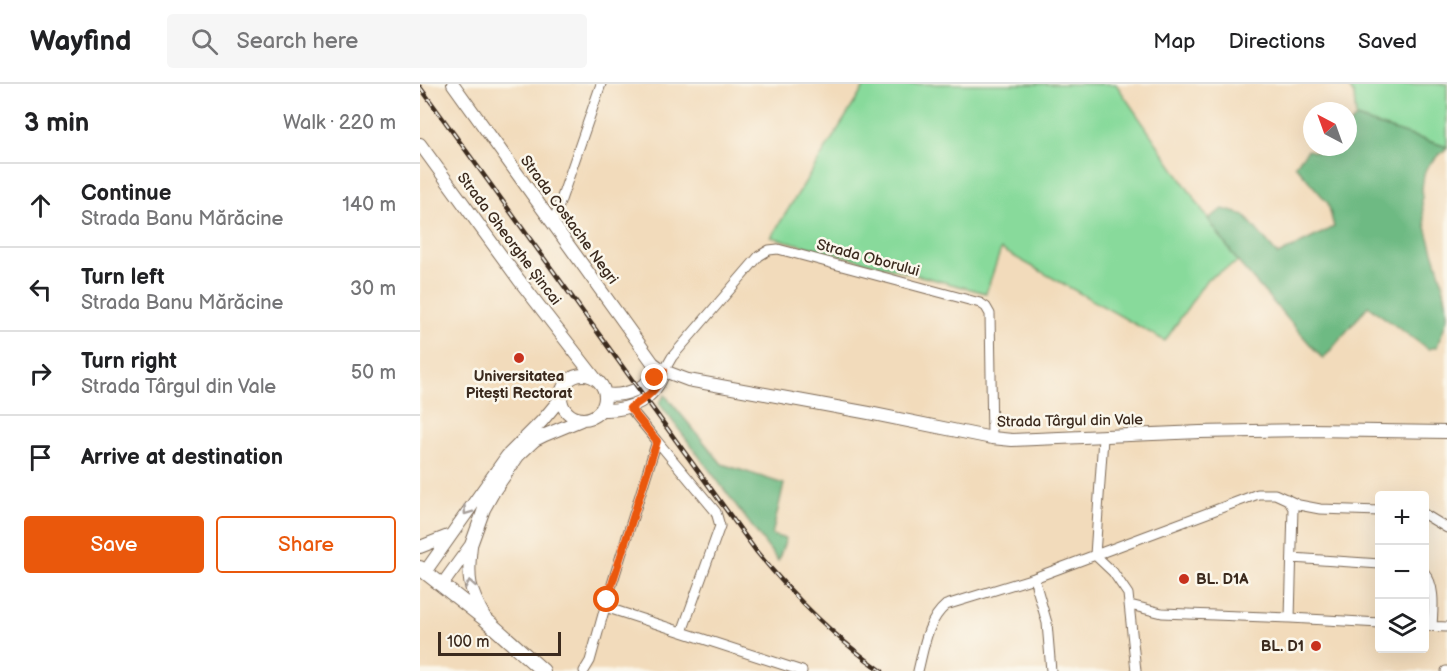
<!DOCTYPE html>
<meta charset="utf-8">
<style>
:root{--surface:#fff;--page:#f6f6f6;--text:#202124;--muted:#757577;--line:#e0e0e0;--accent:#ea580c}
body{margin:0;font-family:"Balsamiq Sans",sans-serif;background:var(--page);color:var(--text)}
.controls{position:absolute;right:18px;bottom:18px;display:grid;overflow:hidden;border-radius:6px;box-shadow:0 6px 24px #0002}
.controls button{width:54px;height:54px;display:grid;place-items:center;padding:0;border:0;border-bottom:2px solid var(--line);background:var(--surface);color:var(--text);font:30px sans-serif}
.compass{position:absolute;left:883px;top:18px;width:54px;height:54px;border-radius:50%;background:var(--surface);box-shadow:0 6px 24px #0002;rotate:319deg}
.scale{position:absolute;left:18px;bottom:15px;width:123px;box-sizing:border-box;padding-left:6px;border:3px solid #3b2a1e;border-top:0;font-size:16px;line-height:21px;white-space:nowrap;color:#3b2a1e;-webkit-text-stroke:4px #fbf7ec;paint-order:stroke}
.stop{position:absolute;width:18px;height:18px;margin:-14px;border:4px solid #ea580c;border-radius:50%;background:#fff}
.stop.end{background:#ea580c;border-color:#fff;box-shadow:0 2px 6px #0008}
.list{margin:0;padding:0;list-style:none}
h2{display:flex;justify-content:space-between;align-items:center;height:78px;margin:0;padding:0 24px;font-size:26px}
h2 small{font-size:20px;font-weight:400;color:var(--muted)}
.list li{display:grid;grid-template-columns:39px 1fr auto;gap:18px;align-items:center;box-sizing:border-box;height:84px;padding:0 24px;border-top:2px solid var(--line)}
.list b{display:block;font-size:22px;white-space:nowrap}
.list p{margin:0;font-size:20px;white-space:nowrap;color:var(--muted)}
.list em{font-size:20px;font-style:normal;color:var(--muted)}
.actions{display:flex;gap:12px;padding:18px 24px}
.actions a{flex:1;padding:14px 0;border:2px solid var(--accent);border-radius:6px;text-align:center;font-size:21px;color:var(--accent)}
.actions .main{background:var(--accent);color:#fff}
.icon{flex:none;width:33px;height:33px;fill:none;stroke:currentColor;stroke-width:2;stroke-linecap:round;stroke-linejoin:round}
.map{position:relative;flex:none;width:1027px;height:587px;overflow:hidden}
header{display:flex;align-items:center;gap:36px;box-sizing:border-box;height:84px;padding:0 30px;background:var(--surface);border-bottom:2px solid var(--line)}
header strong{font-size:28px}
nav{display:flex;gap:33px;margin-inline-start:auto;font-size:21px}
.search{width:420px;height:54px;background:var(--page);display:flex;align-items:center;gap:15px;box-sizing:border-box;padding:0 21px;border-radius:6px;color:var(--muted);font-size:22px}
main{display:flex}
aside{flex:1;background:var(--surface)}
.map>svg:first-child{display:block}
</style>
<header>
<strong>Wayfind</strong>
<div class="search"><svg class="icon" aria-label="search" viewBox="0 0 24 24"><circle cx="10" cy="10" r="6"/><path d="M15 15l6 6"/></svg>Search here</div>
<nav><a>Map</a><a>Directions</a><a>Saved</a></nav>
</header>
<main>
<aside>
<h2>3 min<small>Walk · 220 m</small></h2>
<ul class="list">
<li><svg class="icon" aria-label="ahead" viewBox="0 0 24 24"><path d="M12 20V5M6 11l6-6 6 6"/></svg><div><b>Continue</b><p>Strada Banu Mărăcine</p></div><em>140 m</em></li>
<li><svg class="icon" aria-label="left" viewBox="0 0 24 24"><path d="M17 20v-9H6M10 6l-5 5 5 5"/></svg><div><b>Turn left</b><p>Strada Banu Mărăcine</p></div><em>30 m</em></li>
<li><svg class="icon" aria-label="right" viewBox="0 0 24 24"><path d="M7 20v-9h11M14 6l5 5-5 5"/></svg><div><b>Turn right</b><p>Strada Târgul din Vale</p></div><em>50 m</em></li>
<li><svg class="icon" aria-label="arrive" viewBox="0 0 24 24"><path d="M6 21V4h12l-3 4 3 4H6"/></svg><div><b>Arrive at destination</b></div></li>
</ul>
<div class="actions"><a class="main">Save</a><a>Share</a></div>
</aside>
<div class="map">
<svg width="1027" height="587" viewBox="0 0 1027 587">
<rect width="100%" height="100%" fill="#fbf7ec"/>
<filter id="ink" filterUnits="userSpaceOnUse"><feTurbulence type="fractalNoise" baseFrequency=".0167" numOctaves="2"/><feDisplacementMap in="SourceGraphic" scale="12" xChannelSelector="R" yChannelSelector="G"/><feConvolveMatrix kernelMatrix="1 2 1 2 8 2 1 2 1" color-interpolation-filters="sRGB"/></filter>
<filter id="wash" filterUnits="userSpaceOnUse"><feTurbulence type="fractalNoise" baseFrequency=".008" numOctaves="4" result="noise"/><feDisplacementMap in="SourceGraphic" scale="24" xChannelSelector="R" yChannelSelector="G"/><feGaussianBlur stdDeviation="1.35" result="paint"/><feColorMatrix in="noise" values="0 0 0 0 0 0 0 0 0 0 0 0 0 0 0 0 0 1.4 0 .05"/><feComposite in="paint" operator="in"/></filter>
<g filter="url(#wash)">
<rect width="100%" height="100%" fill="#f2dbbb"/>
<path fill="#88da9b" stroke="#62825c" stroke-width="1.5" d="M446 0H696L818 178 787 195 745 257 581 165 566 209 351 153Z
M927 0H1027V63L936 34 934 11Z"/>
<path fill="#6eba83" stroke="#547250" stroke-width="1.5" d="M936 34 1027 63C1020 73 1007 77 1004 91 993 140 1027 185 1027 232 1026 242 1020 253 1017 263L1008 265 948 222 903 275 818 178 788 135 803 125 824 131 858 171 914 143 908 119 875 81 888 66 904 70 910 63H928V42Z
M245 311 302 380 364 400 352 451 366 455 358 477 239 319Z"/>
</g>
<g filter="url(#ink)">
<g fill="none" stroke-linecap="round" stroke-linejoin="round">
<g stroke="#7b6855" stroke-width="11">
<path id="street" d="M133 139 181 0
M244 287 252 273 339 172 349 166 358 165 560 219 566 223 570 230 572 354
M683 354 675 471 693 488 708 510 716 587
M237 357 296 428 300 442 262 548
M867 415 873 424 870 534 960 539
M1004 430 1027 444
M872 474 960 480
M1004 488C1016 502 1013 525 1012 542
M614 494 627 539 631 587
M710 521 742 529 870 534
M185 523 382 587
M1004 542 1027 543
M164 587 170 577 187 516 237 357 210 324
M498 587C504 563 507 537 526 521L614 494 838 410H855L879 421 900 425 960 427
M1026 587H1027"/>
</g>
<g stroke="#7b6855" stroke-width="14">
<path id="secondary" d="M33 0 233 279 244 287 268 296 449 329 572 354 592 356 780 348 889 346 1027 348
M0 60 99 196 175 294
M141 313a22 22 0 1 1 44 0a22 22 0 1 1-44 0Z
M185 310C209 314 225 301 244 287
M182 326C210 327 235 316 244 287
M51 462C47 496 49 505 65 534
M0 463 28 452
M5 488 87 372 122 337 141 314
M22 501 51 461 64 425 74 407 98 372 115 356 125 351 161 336"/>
</g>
<g stroke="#7b6855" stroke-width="16">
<path id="primary" d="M0 484 65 535 123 587"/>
</g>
<use href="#street" stroke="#fff" stroke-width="9"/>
<use href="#secondary" stroke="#fff" stroke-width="12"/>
<use href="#primary" stroke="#fff" stroke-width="14"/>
<g stroke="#3b2a1e" stroke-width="4.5">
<path id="rail" d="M0 3 336 467C373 512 413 553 462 587"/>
</g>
<use href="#rail" stroke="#fbf7ec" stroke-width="2" stroke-dasharray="7" stroke-linecap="butt"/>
</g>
<defs><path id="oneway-chevron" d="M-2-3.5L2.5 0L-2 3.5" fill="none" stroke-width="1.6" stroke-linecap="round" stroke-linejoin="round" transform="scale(1.5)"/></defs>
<g stroke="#a79f9a">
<use href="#oneway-chevron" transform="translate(47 427) rotate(126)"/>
<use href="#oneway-chevron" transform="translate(50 500) rotate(-100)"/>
</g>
</g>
<g fill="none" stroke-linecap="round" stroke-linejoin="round" filter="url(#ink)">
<path stroke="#ea580c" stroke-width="8" d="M187 516 237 357 210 324C226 314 238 306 244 287L235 294"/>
</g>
<g fill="#c8321e" stroke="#fbf7ec" stroke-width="2">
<circle cx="99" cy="274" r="6"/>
<circle cx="764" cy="495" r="6"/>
<circle cx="896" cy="562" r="6"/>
</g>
<g text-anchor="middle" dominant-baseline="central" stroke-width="5" stroke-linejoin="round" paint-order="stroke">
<g font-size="15" fill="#3b2a1e" stroke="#fbf7ec">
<text transform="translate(149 136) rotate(54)">Strada Costache Negri</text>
<text transform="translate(89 155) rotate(53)">Strada Gheorghe Șincai</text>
<text transform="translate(448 174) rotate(15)">Strada Oborului</text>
<text transform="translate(650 337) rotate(-1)">Strada Târgul din Vale</text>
</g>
<g font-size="15" font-weight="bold" fill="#3b2a1e" stroke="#fbf7ec">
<text x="99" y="292">Universitatea<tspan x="99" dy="17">Pitești Rectorat</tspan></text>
<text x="776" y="495" text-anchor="start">BL. D1A</text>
<text x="884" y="562" text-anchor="end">BL. D1</text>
</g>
</g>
</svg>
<div class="controls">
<button>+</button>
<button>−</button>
<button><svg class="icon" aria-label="layers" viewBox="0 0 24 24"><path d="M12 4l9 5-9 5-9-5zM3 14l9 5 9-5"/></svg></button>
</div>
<svg class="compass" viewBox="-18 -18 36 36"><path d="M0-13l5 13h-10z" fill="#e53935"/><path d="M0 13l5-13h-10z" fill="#757577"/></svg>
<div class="scale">100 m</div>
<div class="stop" style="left:187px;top:516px"></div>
<div class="stop end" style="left:235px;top:294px"></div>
</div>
</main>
